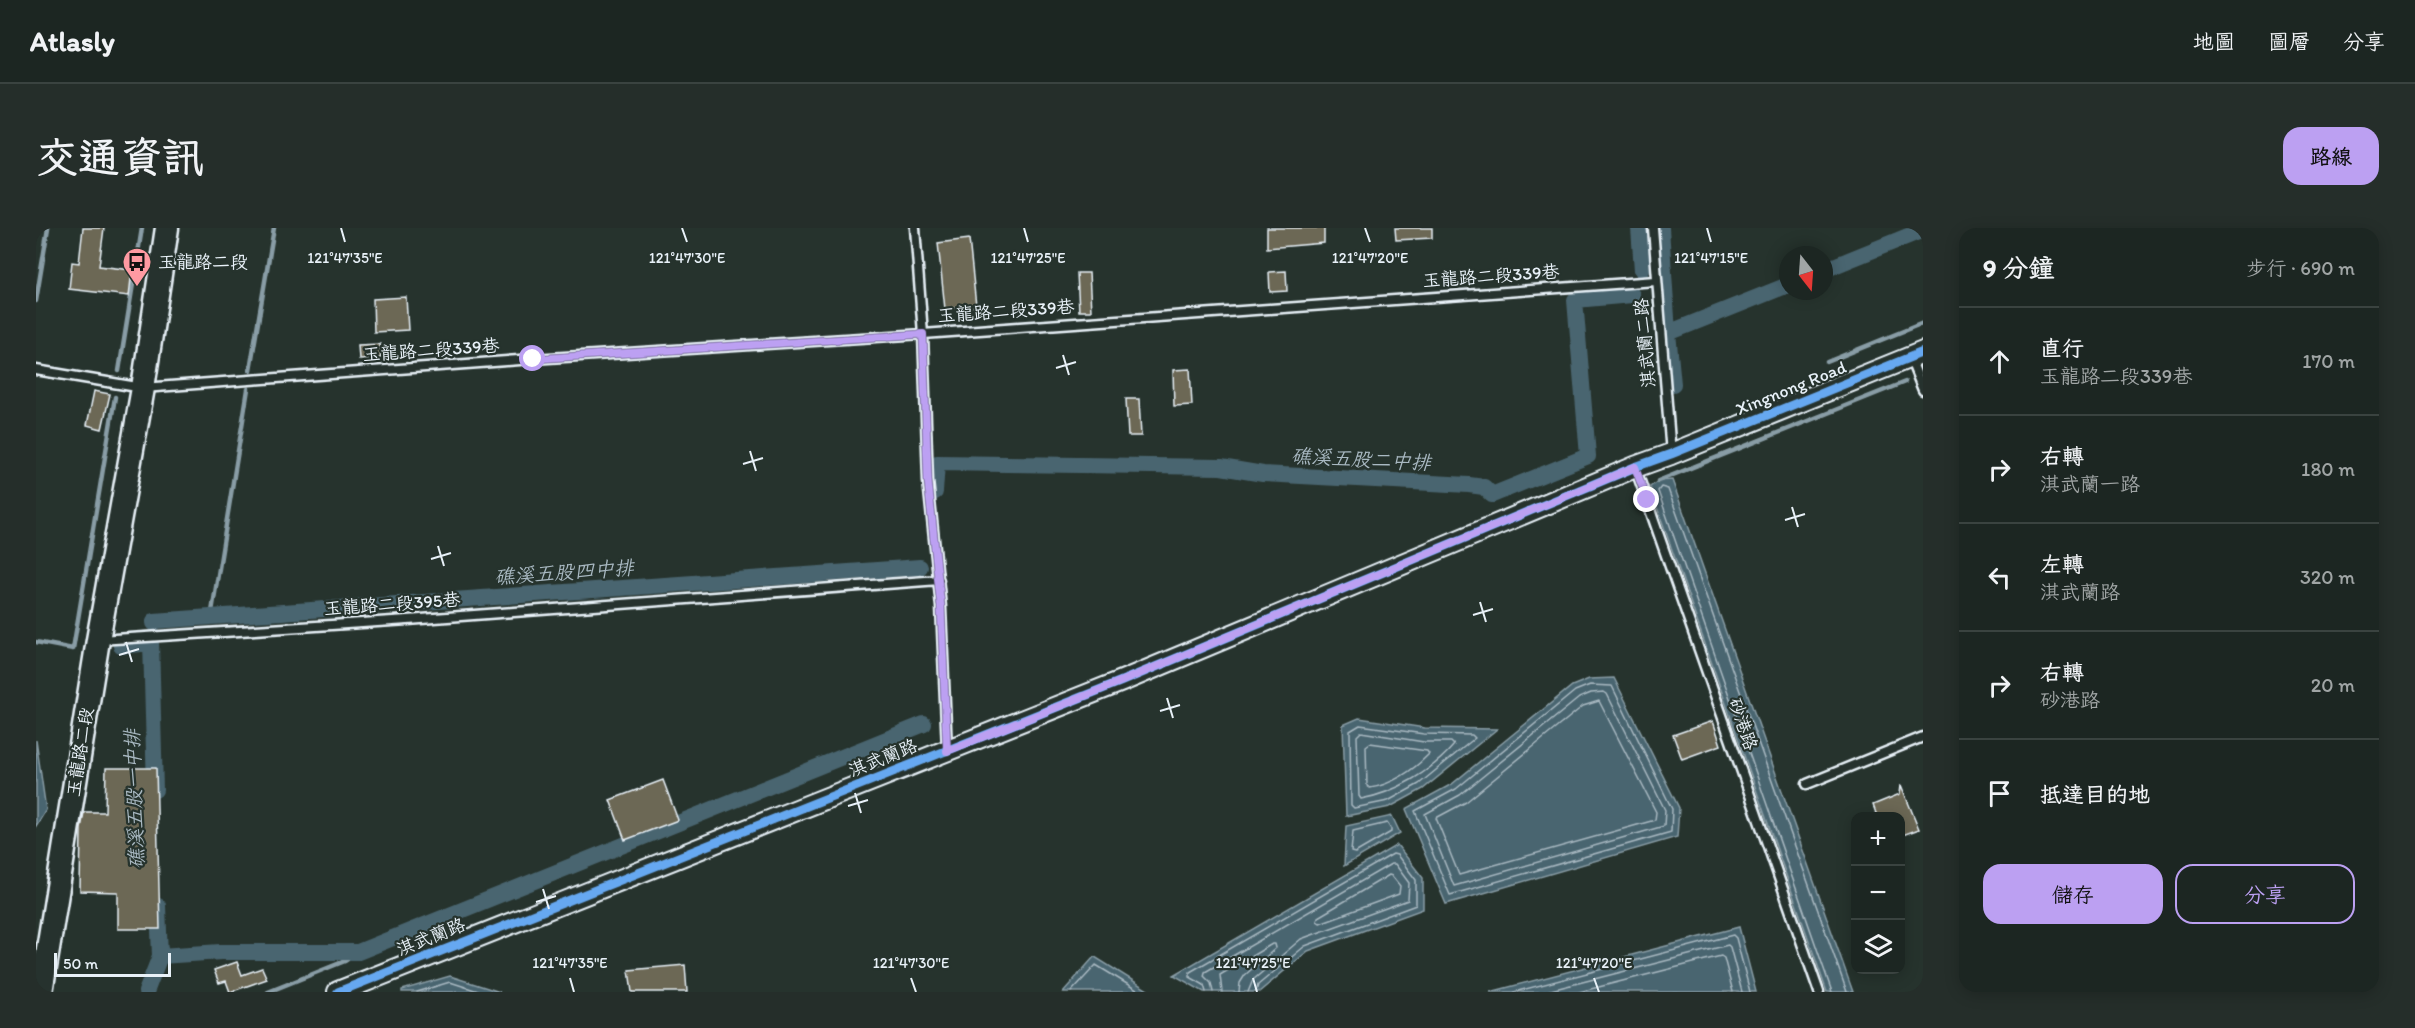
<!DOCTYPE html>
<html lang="zh-TW">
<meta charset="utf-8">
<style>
:root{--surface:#1c2622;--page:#252e2a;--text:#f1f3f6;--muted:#a0a5a5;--line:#3a4340;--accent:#bca0f2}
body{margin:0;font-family:Itim,"LXGW WenKai TC",sans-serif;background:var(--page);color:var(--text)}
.controls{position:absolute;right:18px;bottom:18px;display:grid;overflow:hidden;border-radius:12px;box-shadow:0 3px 15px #0003}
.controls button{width:54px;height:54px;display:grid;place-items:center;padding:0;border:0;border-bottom:2px solid var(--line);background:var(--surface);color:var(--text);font:30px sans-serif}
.compass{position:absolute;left:1743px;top:18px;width:54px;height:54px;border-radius:50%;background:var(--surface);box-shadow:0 3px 15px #0003;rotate:163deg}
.scale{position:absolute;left:18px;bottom:15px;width:117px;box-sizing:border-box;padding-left:6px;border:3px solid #e8f1f8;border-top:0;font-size:16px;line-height:21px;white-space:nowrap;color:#e8f1f8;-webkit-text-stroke:4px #26332d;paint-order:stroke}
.stop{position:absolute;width:18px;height:18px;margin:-14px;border:4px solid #bca0f2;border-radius:50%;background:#fff}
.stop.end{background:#bca0f2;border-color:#fff;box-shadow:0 2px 6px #0008}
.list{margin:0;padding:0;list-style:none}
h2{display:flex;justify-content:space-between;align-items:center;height:78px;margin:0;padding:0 24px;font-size:26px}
h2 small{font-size:20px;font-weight:400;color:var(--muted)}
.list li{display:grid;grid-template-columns:39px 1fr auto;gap:18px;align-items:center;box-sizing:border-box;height:108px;padding:0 24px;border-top:2px solid var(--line)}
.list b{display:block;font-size:22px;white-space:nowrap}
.list p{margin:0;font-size:20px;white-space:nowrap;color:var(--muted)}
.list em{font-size:20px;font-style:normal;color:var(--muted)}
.actions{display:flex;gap:12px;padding:18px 24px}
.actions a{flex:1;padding:14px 0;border:2px solid var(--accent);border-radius:18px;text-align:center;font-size:21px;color:var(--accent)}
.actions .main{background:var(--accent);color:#111}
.icon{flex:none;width:33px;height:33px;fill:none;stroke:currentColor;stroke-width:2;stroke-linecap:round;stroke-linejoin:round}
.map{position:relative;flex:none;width:1887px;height:764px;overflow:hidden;border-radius:18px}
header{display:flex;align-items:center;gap:36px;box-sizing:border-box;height:84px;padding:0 30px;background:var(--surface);border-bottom:2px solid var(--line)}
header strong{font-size:28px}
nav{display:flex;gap:33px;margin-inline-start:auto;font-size:21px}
.intro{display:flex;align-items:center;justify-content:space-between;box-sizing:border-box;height:144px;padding:0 36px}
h1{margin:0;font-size:42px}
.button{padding:15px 27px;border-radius:18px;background:var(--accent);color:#111;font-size:21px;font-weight:700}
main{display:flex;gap:36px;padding:0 36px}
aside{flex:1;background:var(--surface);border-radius:18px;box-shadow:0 3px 15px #0003}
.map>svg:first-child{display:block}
</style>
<header>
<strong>Atlasly</strong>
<nav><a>地圖</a><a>圖層</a><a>分享</a></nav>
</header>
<div class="intro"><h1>交通資訊</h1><a class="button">路線</a></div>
<main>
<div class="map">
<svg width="1887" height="764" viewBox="0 0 1887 764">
<rect width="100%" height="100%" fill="#26332d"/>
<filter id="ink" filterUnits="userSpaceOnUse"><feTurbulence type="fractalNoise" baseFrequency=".0167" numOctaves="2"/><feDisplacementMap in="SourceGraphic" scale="12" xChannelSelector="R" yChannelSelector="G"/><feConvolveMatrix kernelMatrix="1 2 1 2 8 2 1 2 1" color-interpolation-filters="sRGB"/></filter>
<g filter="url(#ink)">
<path fill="#4a6570" stroke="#899da6" stroke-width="1.5" d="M1636 252 1817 764H1791L1614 259 1622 253Z
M1578 450 1643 580 1641 609 1410 676 1370 581 1416 556 1536 458 1553 451Z
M1323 490 1389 500 1461 501 1387 561 1354 579 1310 588 1307 497Z
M0 512 10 582 0 598Z
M1356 588 1364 605 1308 638 1310 598Z
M1361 617 1387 650V681L1272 723 1223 764H1168L1138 747Z
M1703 699 1720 764H1454Z
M1058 729H1059L1115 764H1027Z
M414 748 464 764H366V762Z"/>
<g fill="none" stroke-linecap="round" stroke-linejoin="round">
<path stroke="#a9b9c2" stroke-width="1.5" d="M1554 457 1576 458 1636 581 1635 604 1414 667 1379 583 1420 561 1539 463Z
M1568 464 1571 466 1629 582 1628 598 1418 658 1389 586 1424 567 1543 470 1555 465Z
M1563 473 1620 584 1619 592 1423 647 1400 590 1430 574 1547 478Z
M1324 497 1388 506 1436 507 1439 510 1383 556 1352 573 1318 580 1315 577 1314 503Z
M1325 504 1388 514H1415L1418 517C1396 543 1359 565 1325 571L1323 568 1321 508Z
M1334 515 1391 523 1393 526C1378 542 1355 557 1334 560L1331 558 1330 518Z
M1351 595 1355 601V604L1319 625 1315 624 1317 603Z
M1353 647 1356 648 1364 658 1363 666 1284 695 1281 693 1282 689Z
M381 764 414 754 445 764
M1035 764 1060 737 1104 764
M1170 764 1168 757 1154 749V744L1357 626 1361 627 1380 652V677L1269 718 1222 757 1220 764
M1177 764 1175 755 1168 748 1169 744 1355 636H1359L1373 655 1372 672 1265 711 1217 752 1212 764
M1186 764 1184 747 1236 716H1239L1240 720 1209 747 1204 755 1203 764
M1478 764 1697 707 1700 710 1714 764
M1507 764 1692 717 1694 719 1706 764
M1543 764 1685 728 1688 730 1697 764
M1796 764 1622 263 1625 259 1632 261 1811 764"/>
<path stroke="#899da6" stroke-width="4.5" d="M0 73 12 0
M1791 134 1887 95
M214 142 238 0
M83 143 106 0
M1622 253 1869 154
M175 390 212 161
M0 414 37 421 79 169
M232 764 309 733 322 724"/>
<path stroke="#4a6570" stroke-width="16" d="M1603 0 1606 42
M1625 0 1632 105
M1788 42 1887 2
M1637 156 1632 105 1752 57
M899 264 901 235 1185 239 1227 246 1433 257 1448 259 1456 267 1552 228 1539 72 1596 67
M118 395V393L884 339
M115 413 119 562
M85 418 115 415
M124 728 185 724H322L888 496
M110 764 124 728 122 678"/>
</g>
<path fill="#6c6855" stroke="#e8f1f8" stroke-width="1.5" d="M47 0H68L63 38 96 42 93 68 33 61 36 34 43 35Z
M1231 0H1288V15L1231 20Z
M1359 0H1396V10L1360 12Z
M933 11 940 78 909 81 902 15Z
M1250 43 1251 63 1234 64 1233 44Z
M1041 45H1053L1055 83H1043Z
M370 69 372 102 338 104 337 71Z
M344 116 345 130 323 131 322 117Z
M1154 141 1156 177 1138 178 1137 142Z
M58 163 74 166 66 201 51 197Z
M1090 171H1103L1105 208H1092Z
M1677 493 1685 517 1646 531 1637 507Z
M70 540H120L124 701H82V664L44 663 45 601 48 584H69Z
M627 552 642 592 589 612 574 572Z
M1865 557 1883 601 1864 608V588H1841L1837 577 1864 566Z
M201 734 206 747 226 740 231 751 194 764 190 753 183 755 178 742Z
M649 737 651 764H596L593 742Z"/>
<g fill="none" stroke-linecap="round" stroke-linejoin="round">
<g stroke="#e8f1f8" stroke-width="13">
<path id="service" d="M879 0 887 106 892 253 905 379 911 522
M1617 0 1635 226
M1874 130 1887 162
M0 142 107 160 497 131 887 106 1620 53
M1599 239 1783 764
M63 412 372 392 903 352
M1771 556 1887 509"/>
</g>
<g stroke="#e8f1f8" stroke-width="24">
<path id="tertiary" d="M302 764 1086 453 1599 239 1635 226 1887 124"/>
</g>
<g stroke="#e8f1f8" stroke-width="27">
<path id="secondary" d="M5 764 62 412 107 160 131 0"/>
</g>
<use href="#service" stroke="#26332d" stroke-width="8"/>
<use href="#tertiary" stroke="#26332d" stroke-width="20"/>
<use href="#secondary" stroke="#26332d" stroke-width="22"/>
<g stroke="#26332d" stroke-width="13">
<path id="cycleway" d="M302 764 1086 453 1599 239 1635 226 1887 124"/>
</g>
<use href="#cycleway" stroke="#66a8f1" stroke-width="9"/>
</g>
</g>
<g fill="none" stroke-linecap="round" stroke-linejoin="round" filter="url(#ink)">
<path stroke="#bca0f2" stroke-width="8" d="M497 131 887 106 892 253 905 379 911 523 1086 453 1599 239 1611 272"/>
</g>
<path fill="none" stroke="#e8f1f8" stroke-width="2" d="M305 0 309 14M646 0 651 14M988 0 992 14M1329 0 1334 14M1671 0 1675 14M1027 127 1033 147M1020 140 1040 134M714 223 720 243M707 236 727 230M1756 279 1762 299M1749 292 1769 286M402 318 408 338M395 331 415 325M1444 374 1450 394M1437 387 1457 381M90 414 96 434M83 427 103 421M1131 470 1137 490M1124 483 1144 477M819 565 825 585M812 578 832 572M507 661 513 681M500 674 520 668M534 750 538 764M875 750 880 764M1217 750 1221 764M1558 750 1563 764"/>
<defs>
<g id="bus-pin" transform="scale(1.5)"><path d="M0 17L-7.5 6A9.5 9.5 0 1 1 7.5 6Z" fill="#ff9aa2" stroke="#26332d"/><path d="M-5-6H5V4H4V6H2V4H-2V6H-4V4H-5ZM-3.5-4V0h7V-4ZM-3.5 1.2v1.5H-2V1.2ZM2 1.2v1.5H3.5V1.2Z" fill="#111"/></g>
</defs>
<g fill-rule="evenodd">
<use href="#bus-pin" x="101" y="34"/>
</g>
<g text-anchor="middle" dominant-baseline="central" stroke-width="4.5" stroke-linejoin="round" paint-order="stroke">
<g font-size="18" fill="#e8f1f8" stroke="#26332d" text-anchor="start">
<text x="122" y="34">玉龍路二段</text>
</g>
<g font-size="18" fill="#e8f1f8" stroke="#26332d">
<text transform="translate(1455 48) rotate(-4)">玉龍路二段339巷</text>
<text transform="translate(970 83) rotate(-4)">玉龍路二段339巷</text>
<text transform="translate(1609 115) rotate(-95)">淇武蘭二路</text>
<text transform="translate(395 122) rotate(-4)">玉龍路二段339巷</text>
<text transform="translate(1755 160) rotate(-22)">Xingnong Road</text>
<text transform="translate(356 376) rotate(-4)">玉龍路二段395巷</text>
<text transform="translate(1707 496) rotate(71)">砂港路</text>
<text transform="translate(44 524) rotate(-81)">玉龍路二段</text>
<text transform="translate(847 530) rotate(-22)">淇武蘭路</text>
<text transform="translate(395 709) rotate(-22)">淇武蘭路</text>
</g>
<g font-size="20" font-style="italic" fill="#a9b9c2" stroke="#26332d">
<text transform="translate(1325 231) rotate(3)">礁溪五股二中排</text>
<text transform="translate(528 344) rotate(-4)">礁溪五股四中排</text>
<text transform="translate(98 571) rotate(-92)">礁溪五股一中排</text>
</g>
</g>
<g font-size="15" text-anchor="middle" fill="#e8f1f8" stroke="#26332d" stroke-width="4.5" stroke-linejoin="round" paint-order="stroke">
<text x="309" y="35">121°47'35"E</text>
<text x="651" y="35">121°47'30"E</text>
<text x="992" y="35">121°47'25"E</text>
<text x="1334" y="35">121°47'20"E</text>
<text x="1675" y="35">121°47'15"E</text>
<text x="534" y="740">121°47'35"E</text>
<text x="875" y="740">121°47'30"E</text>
<text x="1217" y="740">121°47'25"E</text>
<text x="1558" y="740">121°47'20"E</text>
</g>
</svg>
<div class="controls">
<button>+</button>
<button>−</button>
<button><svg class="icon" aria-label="layers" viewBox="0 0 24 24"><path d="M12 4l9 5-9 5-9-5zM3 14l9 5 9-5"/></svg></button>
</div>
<svg class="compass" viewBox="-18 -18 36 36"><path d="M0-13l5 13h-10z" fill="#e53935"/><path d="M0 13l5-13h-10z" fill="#a0a5a5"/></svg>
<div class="scale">50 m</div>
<div class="stop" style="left:497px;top:131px"></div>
<div class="stop end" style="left:1611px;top:272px"></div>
</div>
<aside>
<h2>9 分鐘<small>步行 · 690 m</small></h2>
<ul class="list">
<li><svg class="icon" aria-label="ahead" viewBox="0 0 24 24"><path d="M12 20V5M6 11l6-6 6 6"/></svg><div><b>直行</b><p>玉龍路二段339巷</p></div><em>170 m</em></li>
<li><svg class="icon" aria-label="right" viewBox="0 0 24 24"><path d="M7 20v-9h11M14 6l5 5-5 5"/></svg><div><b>右轉</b><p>淇武蘭一路</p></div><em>180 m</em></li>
<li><svg class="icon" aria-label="left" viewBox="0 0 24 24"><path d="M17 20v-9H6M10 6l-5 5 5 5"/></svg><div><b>左轉</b><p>淇武蘭路</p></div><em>320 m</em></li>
<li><svg class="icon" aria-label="right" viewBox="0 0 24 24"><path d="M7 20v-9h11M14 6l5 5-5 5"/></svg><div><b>右轉</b><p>砂港路</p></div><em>20 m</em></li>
<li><svg class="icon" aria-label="arrive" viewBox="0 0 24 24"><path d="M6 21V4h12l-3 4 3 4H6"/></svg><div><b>抵達目的地</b></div></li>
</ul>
<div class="actions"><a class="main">儲存</a><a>分享</a></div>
</aside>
</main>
